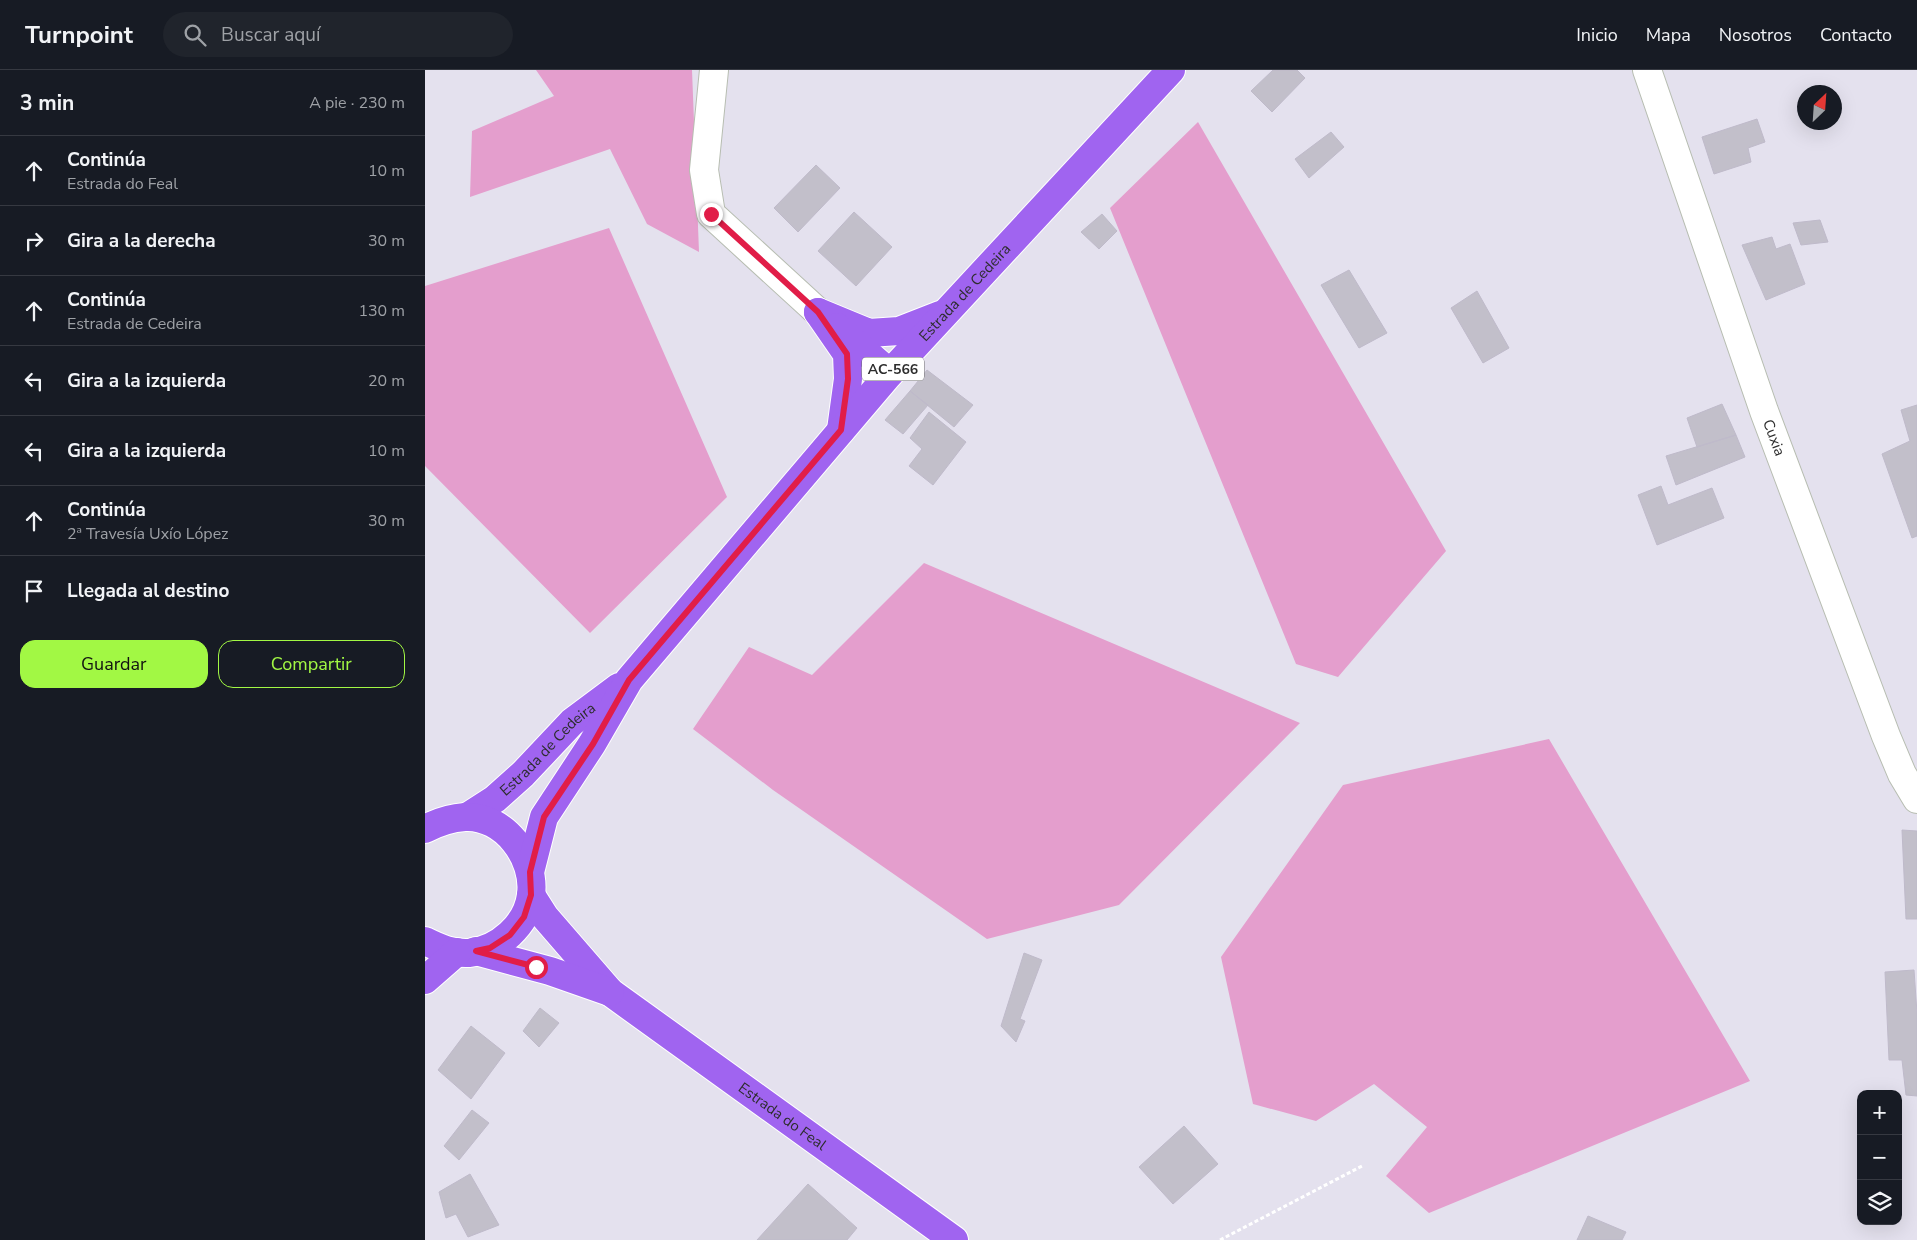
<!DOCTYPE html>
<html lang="es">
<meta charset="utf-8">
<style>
:root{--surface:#171b24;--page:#20242c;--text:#f1f3f6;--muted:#9ea1a6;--line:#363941;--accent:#a2f844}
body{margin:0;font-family:"Nunito Sans",sans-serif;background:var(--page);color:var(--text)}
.controls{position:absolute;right:15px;bottom:15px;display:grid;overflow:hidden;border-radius:10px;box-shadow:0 5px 20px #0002}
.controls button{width:45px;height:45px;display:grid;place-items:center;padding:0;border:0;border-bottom:1px solid var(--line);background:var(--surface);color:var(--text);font:25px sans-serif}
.compass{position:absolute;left:1372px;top:15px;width:45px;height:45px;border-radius:50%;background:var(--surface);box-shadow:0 5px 20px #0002;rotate:25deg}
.stop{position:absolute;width:15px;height:15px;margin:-11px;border:4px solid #e11d48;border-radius:50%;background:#fff}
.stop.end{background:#e11d48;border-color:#fff;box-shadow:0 1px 5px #0008}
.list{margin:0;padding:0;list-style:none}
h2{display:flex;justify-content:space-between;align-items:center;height:65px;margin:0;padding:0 20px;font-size:21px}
h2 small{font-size:16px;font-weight:400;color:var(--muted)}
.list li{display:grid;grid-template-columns:32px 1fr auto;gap:15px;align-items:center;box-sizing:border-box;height:70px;padding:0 20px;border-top:1px solid var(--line)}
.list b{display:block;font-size:19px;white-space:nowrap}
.list p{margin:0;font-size:16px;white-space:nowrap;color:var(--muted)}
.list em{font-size:16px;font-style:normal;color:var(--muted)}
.actions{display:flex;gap:10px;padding:15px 20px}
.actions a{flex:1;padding:11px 0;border:1px solid var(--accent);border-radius:15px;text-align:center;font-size:18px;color:var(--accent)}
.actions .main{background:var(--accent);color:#111}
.icon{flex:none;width:28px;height:28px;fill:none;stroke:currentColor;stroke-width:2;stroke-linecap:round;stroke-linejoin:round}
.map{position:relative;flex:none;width:1492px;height:1170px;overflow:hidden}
header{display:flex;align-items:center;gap:30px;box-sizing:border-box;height:70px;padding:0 25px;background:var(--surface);border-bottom:1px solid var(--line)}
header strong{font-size:24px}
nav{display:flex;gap:28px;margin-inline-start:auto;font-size:18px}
.search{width:350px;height:45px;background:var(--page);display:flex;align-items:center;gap:12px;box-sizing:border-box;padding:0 18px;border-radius:28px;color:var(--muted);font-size:19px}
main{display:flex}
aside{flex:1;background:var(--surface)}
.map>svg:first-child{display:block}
</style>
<header>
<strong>Turnpoint</strong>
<div class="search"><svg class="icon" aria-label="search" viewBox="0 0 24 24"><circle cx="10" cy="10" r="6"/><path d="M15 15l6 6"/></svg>Buscar aquí</div>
<nav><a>Inicio</a><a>Mapa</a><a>Nosotros</a><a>Contacto</a></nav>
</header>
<main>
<aside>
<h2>3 min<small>A pie · 230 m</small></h2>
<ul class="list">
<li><svg class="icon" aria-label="ahead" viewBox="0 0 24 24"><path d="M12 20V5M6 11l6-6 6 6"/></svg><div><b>Continúa</b><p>Estrada do Feal</p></div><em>10 m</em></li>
<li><svg class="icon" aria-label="right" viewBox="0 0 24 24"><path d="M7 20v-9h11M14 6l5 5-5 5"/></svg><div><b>Gira a la derecha</b></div><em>30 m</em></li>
<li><svg class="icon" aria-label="ahead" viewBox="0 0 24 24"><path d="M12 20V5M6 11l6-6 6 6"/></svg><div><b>Continúa</b><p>Estrada de Cedeira</p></div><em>130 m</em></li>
<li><svg class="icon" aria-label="left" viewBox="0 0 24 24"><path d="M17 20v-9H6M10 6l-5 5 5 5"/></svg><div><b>Gira a la izquierda</b></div><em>20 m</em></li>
<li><svg class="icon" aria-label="left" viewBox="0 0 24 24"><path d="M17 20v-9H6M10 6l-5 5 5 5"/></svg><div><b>Gira a la izquierda</b></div><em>10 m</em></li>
<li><svg class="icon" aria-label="ahead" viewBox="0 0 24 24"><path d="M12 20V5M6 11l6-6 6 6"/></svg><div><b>Continúa</b><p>2ª Travesía Uxío López</p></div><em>30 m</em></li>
<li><svg class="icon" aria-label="arrive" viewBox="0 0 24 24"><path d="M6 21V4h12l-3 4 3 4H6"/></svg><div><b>Llegada al destino</b></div></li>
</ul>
<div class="actions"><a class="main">Guardar</a><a>Compartir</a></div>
</aside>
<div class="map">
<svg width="1492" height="1170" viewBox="0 0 1492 1170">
<rect width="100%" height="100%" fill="#e4e1ee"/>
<path fill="#e49ecd" d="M111 0H267L274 182 222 154 185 79 45 127 47 61 129 26Z
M773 52 1021 481 913 607 871 594 685 138Z
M184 158 302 427 165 563 0 396V216Z
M499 493 875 653 694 835 562 869 348 720 268 659 324 577 387 605Z
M1124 669 1325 1011 1004 1143 961 1106 1002 1057 949 1014 891 1051 828 1034 796 887 918 715Z"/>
<path fill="#c2bfca" stroke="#bfbaca" d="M848 0H872L880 8 847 42 826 21Z
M1332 49 1340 72 1323 78 1326 92 1289 104 1277 67Z
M906 62 919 77 884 108 870 89Z
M391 95 415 118 373 162 349 138Z
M429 142 467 177 431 216 393 181Z
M677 144 692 161 674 179 656 162Z
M1395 150 1403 172 1376 175 1368 153Z
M1347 167 1351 179 1365 174 1380 214 1341 230 1317 175Z
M924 200 962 263 934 278 896 215Z
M1052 221 1084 278 1058 293 1026 238Z
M502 300 548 335 529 357 485 321Z
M485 321 503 335 478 364 460 350Z
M1297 334 1311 365 1272 377 1262 348Z
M1492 335V466L1487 468 1457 384 1485 371 1476 340Z
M504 342 541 372 508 415 484 396 497 379 485 368Z
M1311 365 1320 387 1251 415 1241 386Z
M1236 416 1243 435 1287 418 1299 448 1232 475 1213 425Z
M1477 760 1492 761V849H1481Z
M599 883 617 890 595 949 600 951 591 972 576 956Z
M1489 900 1492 943V1026L1481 1025 1477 990H1464L1460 902Z
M115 938 134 953 114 977 98 961Z
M46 956 80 983 46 1029 13 1000Z
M47 1040 64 1053 34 1090 19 1076Z
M759 1056 793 1094 748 1134 714 1097Z
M45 1104 74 1155 43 1167 31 1144 21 1148 14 1122Z
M383 1114 432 1158 422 1170H332Z
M1163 1146 1201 1162 1197 1170H1152Z"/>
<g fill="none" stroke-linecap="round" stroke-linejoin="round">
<g stroke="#b7bdb1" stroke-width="30">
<g id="minor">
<path d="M289 0 279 100 286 144 393 242"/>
<path id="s1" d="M1222 0 1339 341 1461 666 1477 704 1492 729"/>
</g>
</g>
<g stroke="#fff" stroke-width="30">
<g id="major">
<path d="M393 242 444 263 474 261 515 245"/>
<path d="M393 242 422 284 423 309 416 360"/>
<path d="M412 257 465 303"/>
<path id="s2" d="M42 747 70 729 98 704 147 652 194 617"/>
<path d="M0 759C13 752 25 748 40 747 79 745 111 788 106 825 102 855 74 880 44 883 28 884 14 878 0 871"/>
<path id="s3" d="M105 802 119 747 167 674 204 610 465 303 746 0"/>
<path id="s4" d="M106 825 120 847 185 922 529 1170"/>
<path d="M51 881 125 901 185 922"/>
<path d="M0 910 32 882"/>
</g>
</g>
<path stroke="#fff" stroke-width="3" stroke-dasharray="4 2.5" stroke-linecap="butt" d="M795 1170 939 1095"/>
<use href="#minor" stroke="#fff" stroke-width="28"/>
<use href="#major" stroke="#a064f0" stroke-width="28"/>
</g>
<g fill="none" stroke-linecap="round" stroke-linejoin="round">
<path stroke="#e11d48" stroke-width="6" d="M111 897 51 881 65 878 85 865 99 847 106 825 105 802 119 747 168 674 204 610 416 360 423 309 422 284 393 242 286 144"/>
</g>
<g text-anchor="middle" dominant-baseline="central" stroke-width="4" stroke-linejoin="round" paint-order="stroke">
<rect fill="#fff" stroke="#6c6c6c" stroke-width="1" x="437" y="287.5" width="62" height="23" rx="4"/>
<g font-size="14" font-weight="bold" fill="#2d2d2d">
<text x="468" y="299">AC-566</text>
</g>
<g font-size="15" fill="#2d2d2d" stroke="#fff">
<text stroke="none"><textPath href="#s3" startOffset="731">Estrada de Cedeira</textPath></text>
<text stroke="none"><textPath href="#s1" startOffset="389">Cuxia</textPath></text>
<text stroke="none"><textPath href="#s2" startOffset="106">Estrada de Cedeira</textPath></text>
<text stroke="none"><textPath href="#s4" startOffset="338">Estrada do Feal</textPath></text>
</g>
</g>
</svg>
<div class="controls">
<button>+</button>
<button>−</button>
<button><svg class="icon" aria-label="layers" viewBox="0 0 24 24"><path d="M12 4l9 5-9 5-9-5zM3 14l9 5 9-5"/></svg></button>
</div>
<svg class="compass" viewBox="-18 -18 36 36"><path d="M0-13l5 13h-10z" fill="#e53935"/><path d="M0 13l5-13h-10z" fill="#9ea1a6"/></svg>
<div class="stop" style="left:111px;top:897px"></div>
<div class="stop end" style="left:286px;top:144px"></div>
</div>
</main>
